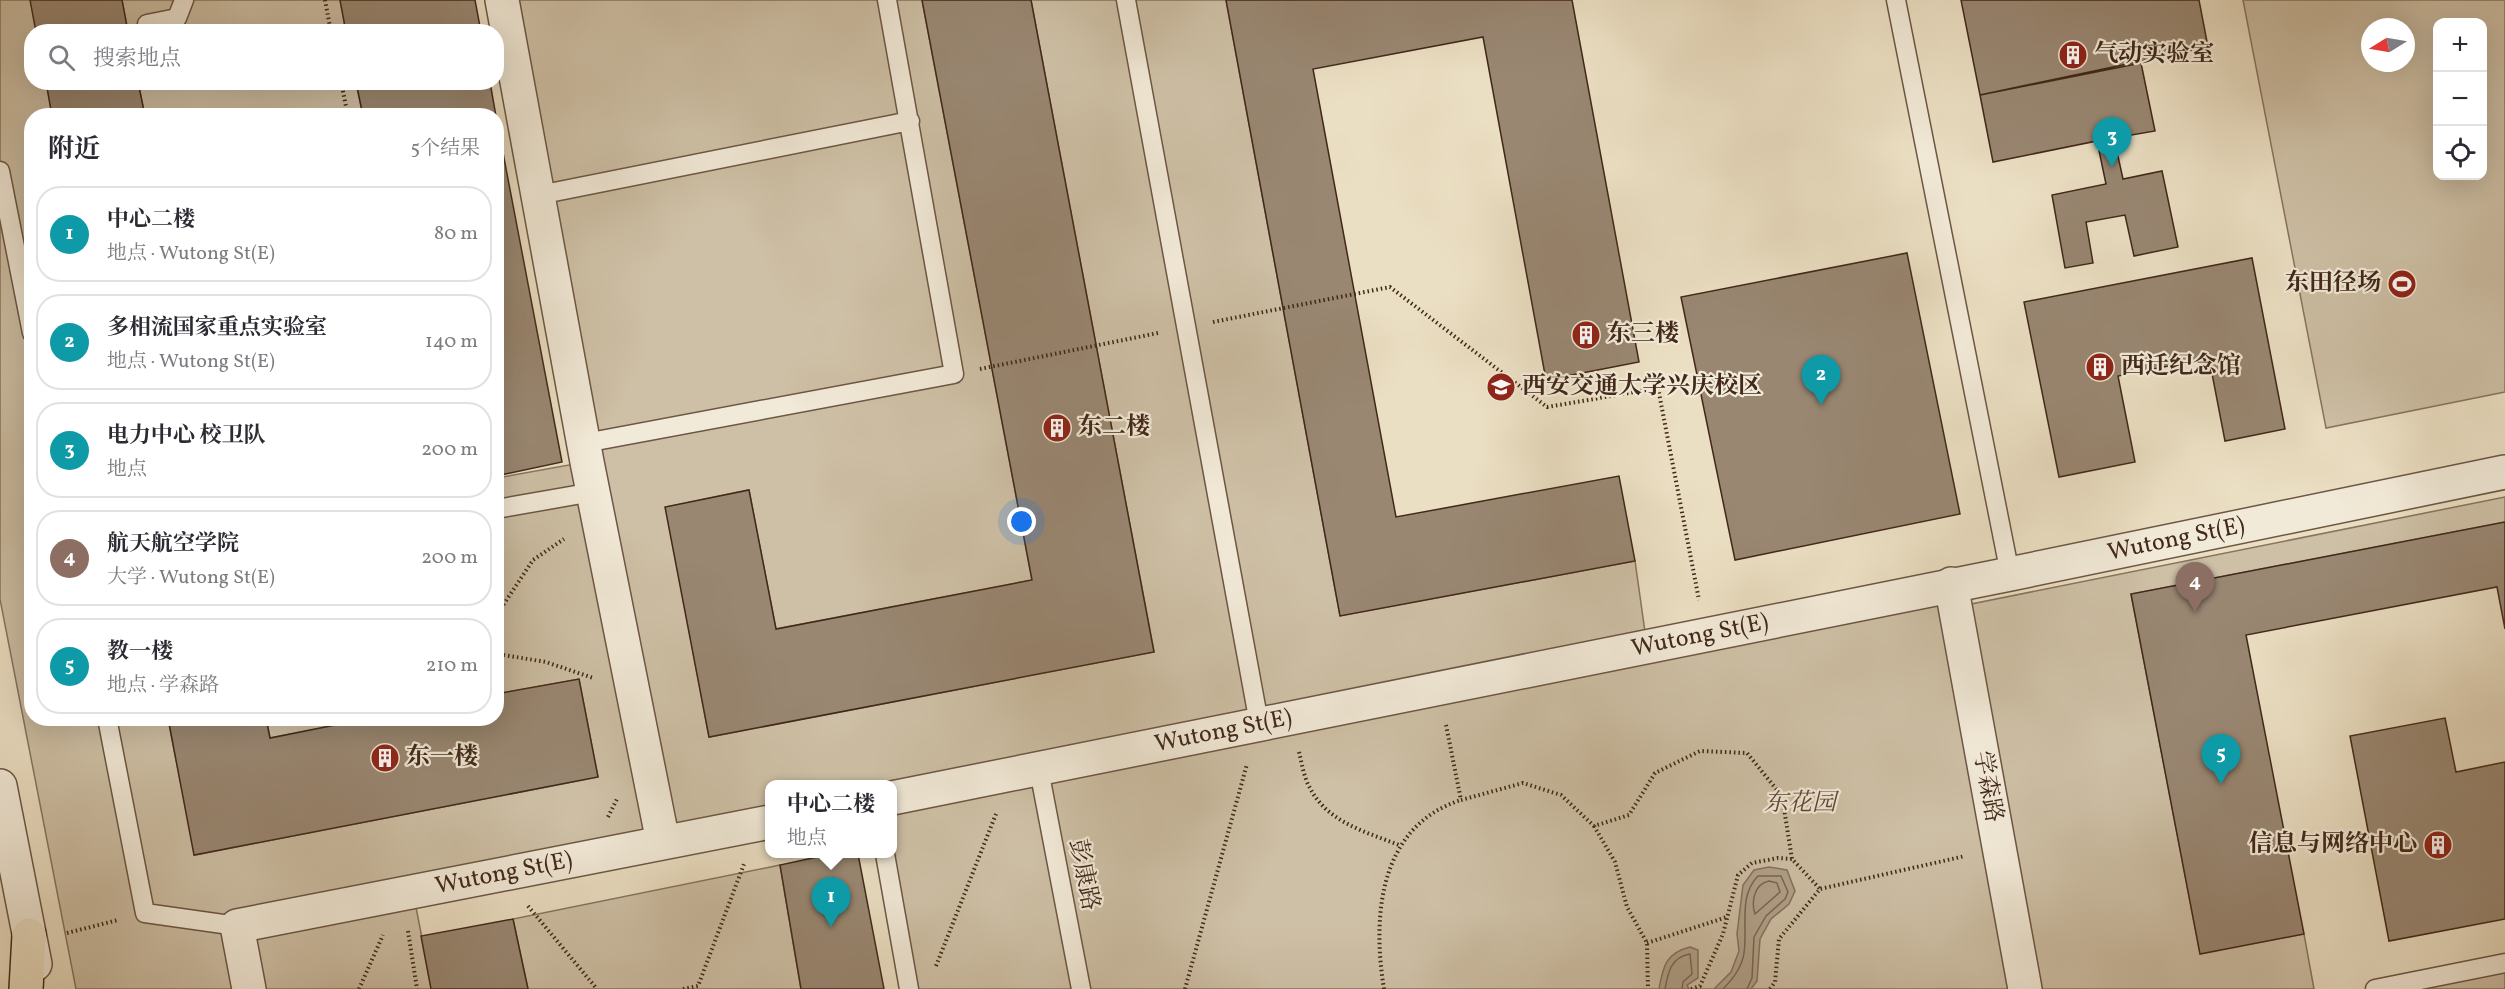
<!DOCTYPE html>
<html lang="zh">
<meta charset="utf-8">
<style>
:root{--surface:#fff;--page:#f2f2f3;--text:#2b2b33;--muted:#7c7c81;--line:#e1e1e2;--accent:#0f766e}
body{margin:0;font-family:Vollkorn,"Noto Serif SC",serif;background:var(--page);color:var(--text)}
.controls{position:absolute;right:18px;top:18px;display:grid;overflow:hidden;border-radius:12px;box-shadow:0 6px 24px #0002}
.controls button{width:54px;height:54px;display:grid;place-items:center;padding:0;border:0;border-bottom:2px solid var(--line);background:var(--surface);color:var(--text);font:30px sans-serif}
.compass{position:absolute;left:2361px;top:18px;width:54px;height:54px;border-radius:50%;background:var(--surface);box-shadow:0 6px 24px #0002;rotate:259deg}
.you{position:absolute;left:1022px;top:522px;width:21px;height:21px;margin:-15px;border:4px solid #fff;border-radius:50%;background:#1a73e8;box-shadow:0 0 0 9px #1a73e833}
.badge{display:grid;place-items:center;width:39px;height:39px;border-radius:50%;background:var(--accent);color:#fff;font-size:20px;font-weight:700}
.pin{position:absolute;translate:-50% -50px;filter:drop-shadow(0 2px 3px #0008)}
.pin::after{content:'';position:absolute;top:32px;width:21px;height:18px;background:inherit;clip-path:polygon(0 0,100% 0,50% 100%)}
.popup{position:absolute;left:765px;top:780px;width:132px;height:78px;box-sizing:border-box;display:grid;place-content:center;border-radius:12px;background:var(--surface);filter:drop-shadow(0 2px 4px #0005);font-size:20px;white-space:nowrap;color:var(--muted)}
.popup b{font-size:22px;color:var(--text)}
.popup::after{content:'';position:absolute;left:50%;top:100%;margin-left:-12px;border:12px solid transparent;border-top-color:var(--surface)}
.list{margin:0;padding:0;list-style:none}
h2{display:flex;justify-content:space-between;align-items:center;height:78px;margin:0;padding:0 24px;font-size:26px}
h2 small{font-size:20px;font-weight:400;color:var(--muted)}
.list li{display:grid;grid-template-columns:39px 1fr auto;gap:18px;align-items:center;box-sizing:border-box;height:96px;margin:0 12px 12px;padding:0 12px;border:2px solid var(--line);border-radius:24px}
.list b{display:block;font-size:22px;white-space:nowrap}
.list p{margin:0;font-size:20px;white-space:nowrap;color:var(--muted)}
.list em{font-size:20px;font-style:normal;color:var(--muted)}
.icon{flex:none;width:33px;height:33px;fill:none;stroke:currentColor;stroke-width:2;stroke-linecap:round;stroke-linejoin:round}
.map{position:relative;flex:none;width:2505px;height:989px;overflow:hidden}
.search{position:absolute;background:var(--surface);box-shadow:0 6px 24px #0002;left:24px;top:24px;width:480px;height:66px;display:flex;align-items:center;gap:15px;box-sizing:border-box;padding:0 21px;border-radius:24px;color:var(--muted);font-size:22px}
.panel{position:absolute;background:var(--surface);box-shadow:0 6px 24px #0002;left:24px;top:108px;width:480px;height:618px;border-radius:24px}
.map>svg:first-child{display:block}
</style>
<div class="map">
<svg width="2505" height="989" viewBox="0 0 2505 989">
<rect width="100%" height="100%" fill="#ebdfc3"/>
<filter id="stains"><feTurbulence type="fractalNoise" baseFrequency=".00333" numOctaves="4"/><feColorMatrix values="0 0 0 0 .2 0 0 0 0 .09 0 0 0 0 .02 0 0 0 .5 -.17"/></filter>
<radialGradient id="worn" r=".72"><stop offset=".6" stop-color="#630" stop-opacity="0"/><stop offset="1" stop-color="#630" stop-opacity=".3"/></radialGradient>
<path fill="#cec0a6" stroke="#887460" stroke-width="1.5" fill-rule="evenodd" d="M0 0H31L37 31 32 32V82L46 83 53 115 32 116V718L168 719 195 855 598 777 579 679 497 694V478L586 462 502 0H922L1032 580 776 629 749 490 666 507 709 737 1154 652 1031 0H1226L1340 616 1635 561 1647 646 1951 584 1956 607 2505 497V522L2131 594 2200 953 2304 934 2314 989H909L892 854V784H770L769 821 413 892 432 989H76L0 599Z
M122 0H340L346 31H128Z
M2243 0H2505V392L2326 428ZM2438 22H2482V176H2438ZM2370 27H2406V63H2370Z
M138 83H356L363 115H145Z
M266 718 370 719 270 738Z
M780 865 801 989H528L513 919Z
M2505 963V989H2375Z"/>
<path fill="#b1a18a" stroke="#84715d" stroke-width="1.5" d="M1769 867 1787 870 1795 891 1789 904 1771 919 1760 939 1757 981 1751 989H1714L1731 972 1739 951 1737 934 1743 885 1754 870Z
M1690 947 1698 950V978L1687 985 1689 989H1659C1663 966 1666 953 1690 947Z"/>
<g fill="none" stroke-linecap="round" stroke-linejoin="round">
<path stroke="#796452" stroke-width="1.5" d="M1769 881 1777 883 1780 892 1755 914C1751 902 1754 884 1769 881Z
M1665 989C1668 972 1671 957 1690 954L1692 974 1683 982 1682 989
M1723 989C1733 979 1742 967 1744 953 1748 927 1738 896 1758 876H1781L1788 892 1785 899 1766 916 1754 937 1752 978 1747 989"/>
</g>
<path fill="#998772" stroke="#41281a" stroke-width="1.5" d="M30 0H122L128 32H36Z
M340 0H475L481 32H346Z
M922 0H1031L1154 652 709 737 665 507 749 490 776 629 1032 580Z
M1226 0H1572L1639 362 1546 380 1483 37 1313 69 1396 517 1619 476 1635 561 1340 616Z
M1961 0H2199L2208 47 1980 95Z
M2141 63 2155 131 2114 138 2123 179 2162 171 2178 247 2134 256 2125 215 2086 222 2093 263 2065 268 2052 195 2106 184 2097 141 1993 162 1980 95Z
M46 82H138L145 116H52Z
M356 82H490L496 116H363Z
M496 116 562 462 496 476Z
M1907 253 1960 514 1735 560 1681 297Z
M2252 258 2285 429 2225 441 2209 358 2118 376 2135 462 2059 477 2024 302Z
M2505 522V629L2497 587 2246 635 2304 934 2200 954 2131 594Z
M579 679 598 777 194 855 168 718H266L270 738 370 718H496V694Z
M2445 718 2456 772 2505 762V919L2389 941 2350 736Z
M831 854H858L884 989H801L780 865Z
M513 919 528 989H431L421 936Z"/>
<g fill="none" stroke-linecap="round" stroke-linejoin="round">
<g stroke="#6c5644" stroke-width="21">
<path id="service" d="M1126 0 1259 723
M1896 0 2010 574
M147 24 177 18 184 0
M0 171 32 333
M539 195 910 121
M585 443 954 374 887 0
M496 509 593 492
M107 718 145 913 237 926
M1039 770 1081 989
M885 854 909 989
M2375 989 2505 963"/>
</g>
<g stroke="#6c5644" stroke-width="36">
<g id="minor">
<path d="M502 0 587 462 663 842"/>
<path d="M1951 584 2025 989"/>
<path id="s1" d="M892 798 2010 574 2505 472"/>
<path id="s2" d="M249 989 237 926 770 822"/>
</g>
</g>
<g stroke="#6c5644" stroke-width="36">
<path id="tertiary" d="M0 786 35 964"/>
</g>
<g stroke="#41281a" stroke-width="36">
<path id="primary" d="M26 989 29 935"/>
</g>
<path stroke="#41281a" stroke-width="4" stroke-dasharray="1.5 3" stroke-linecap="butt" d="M325 0 331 32
M341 82 348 116
M1213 322 1390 287 1547 407 1658 388 1699 600
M980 369 1158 333
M496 616 533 560 564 539
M496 650 504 655 546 662 593 678
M1446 725 1461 800 1523 783 1561 795 1594 826 1629 815 1655 773 1700 751 1747 753 1782 796 1792 859 1820 889
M1299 752C1302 764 1304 778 1310 788 1327 822 1366 832 1399 845
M608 817 617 799
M1594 826 1615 862 1627 907 1647 943 1648 989
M528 906 597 989
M408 931 417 989
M67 933 118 920
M1647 943 1727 917
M936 966 996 814
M359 989 383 935
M683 989 698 986 744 864
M1185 989 1247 764
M1384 989C1372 916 1379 826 1461 800
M1691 989 1700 986 1723 934 1738 875 1752 863 1778 858 1792 859
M1770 989 1775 982 1779 939 1820 889 1965 856"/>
<use href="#service" stroke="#f2ead8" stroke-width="18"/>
<use href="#minor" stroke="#f2ead8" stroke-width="33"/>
<use href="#tertiary" stroke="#f2ead8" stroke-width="33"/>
<use href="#primary" stroke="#ebdfc3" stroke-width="33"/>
</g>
<defs>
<g id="building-disc" transform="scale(1.5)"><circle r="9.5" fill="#8f2418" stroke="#f2ead8"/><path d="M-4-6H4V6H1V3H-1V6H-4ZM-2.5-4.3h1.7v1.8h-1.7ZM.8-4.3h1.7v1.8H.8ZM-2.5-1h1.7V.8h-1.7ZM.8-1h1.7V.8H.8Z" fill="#fff"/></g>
<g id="stadium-disc" transform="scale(1.5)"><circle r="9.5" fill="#8f2418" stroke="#f2ead8"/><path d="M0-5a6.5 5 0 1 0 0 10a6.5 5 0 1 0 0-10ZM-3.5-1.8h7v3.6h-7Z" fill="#fff"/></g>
<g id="university-disc" transform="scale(1.5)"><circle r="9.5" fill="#8f2418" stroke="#f2ead8"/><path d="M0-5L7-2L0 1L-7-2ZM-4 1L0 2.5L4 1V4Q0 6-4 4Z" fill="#fff"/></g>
</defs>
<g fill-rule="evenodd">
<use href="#building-disc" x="2073" y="55"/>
<use href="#stadium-disc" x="2402" y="284"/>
<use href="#building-disc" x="1586" y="335"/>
<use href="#building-disc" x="2100" y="367"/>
<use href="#university-disc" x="1501" y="387"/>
<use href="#building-disc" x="1057" y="428"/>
<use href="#building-disc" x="385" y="758"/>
<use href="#building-disc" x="2438" y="845"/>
</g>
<g text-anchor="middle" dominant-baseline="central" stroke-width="4.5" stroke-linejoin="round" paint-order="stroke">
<g font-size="24" font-weight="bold" fill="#41281a" stroke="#f2ead8" text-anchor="start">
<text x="2094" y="55">气动实验室</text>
<text x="2381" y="284" text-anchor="end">东田径场</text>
<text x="1607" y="335">东三楼</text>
<text x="2121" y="367">西迁纪念馆</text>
<text x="1522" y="387">西安交通大学兴庆校区</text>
<text x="1078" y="428">东二楼</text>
<text x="406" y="758">东一楼</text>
<text x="2417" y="845" text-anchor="end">信息与网络中心</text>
</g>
<g font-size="24" fill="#41281a" stroke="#f2ead8">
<text stroke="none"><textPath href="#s1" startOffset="1310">Wutong St(E)</textPath></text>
<text stroke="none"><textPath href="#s1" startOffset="824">Wutong St(E)</textPath></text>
<text stroke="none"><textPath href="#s1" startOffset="338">Wutong St(E)</textPath></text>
<text transform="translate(1987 787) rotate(80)">学森路</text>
<text stroke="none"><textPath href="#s2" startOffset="336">Wutong St(E)</textPath></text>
<text transform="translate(1083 875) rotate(79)">彭康路</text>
</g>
<g font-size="24" font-style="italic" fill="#5d4636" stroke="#f2ead8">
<text x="1800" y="804">东花园</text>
</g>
</g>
<rect width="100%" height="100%" filter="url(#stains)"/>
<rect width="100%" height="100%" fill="url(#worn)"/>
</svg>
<div class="controls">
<button>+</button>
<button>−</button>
<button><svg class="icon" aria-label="locate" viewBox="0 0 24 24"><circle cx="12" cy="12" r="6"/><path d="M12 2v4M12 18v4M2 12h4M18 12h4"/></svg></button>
</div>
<svg class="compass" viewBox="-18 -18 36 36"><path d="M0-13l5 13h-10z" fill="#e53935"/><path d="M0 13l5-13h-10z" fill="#7c7c81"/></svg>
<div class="you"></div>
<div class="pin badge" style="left:831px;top:927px;background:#0f9aa8">1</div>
<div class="popup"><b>中心二楼</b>地点</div>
<div class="pin badge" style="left:1821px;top:405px;background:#0f9aa8">2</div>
<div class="pin badge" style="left:2112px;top:167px;background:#0f9aa8">3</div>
<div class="pin badge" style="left:2195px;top:612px;background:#8d6e63">4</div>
<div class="pin badge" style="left:2221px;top:784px;background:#0f9aa8">5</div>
<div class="search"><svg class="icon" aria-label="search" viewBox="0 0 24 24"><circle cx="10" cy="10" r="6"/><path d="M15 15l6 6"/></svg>搜索地点</div>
<section class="panel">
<h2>附近<small>5个结果</small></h2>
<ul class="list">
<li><span class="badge" style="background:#0f9aa8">1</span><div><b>中心二楼</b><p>地点 · Wutong St(E)</p></div><em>80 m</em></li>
<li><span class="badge" style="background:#0f9aa8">2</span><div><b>多相流国家重点实验室</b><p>地点 · Wutong St(E)</p></div><em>140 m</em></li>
<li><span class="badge" style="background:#0f9aa8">3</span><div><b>电力中心 校卫队</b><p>地点</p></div><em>200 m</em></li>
<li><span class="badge" style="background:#8d6e63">4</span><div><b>航天航空学院</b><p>大学 · Wutong St(E)</p></div><em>200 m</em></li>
<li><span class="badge" style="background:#0f9aa8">5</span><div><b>教一楼</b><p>地点 · 学森路</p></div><em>210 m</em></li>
</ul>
</section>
</div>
